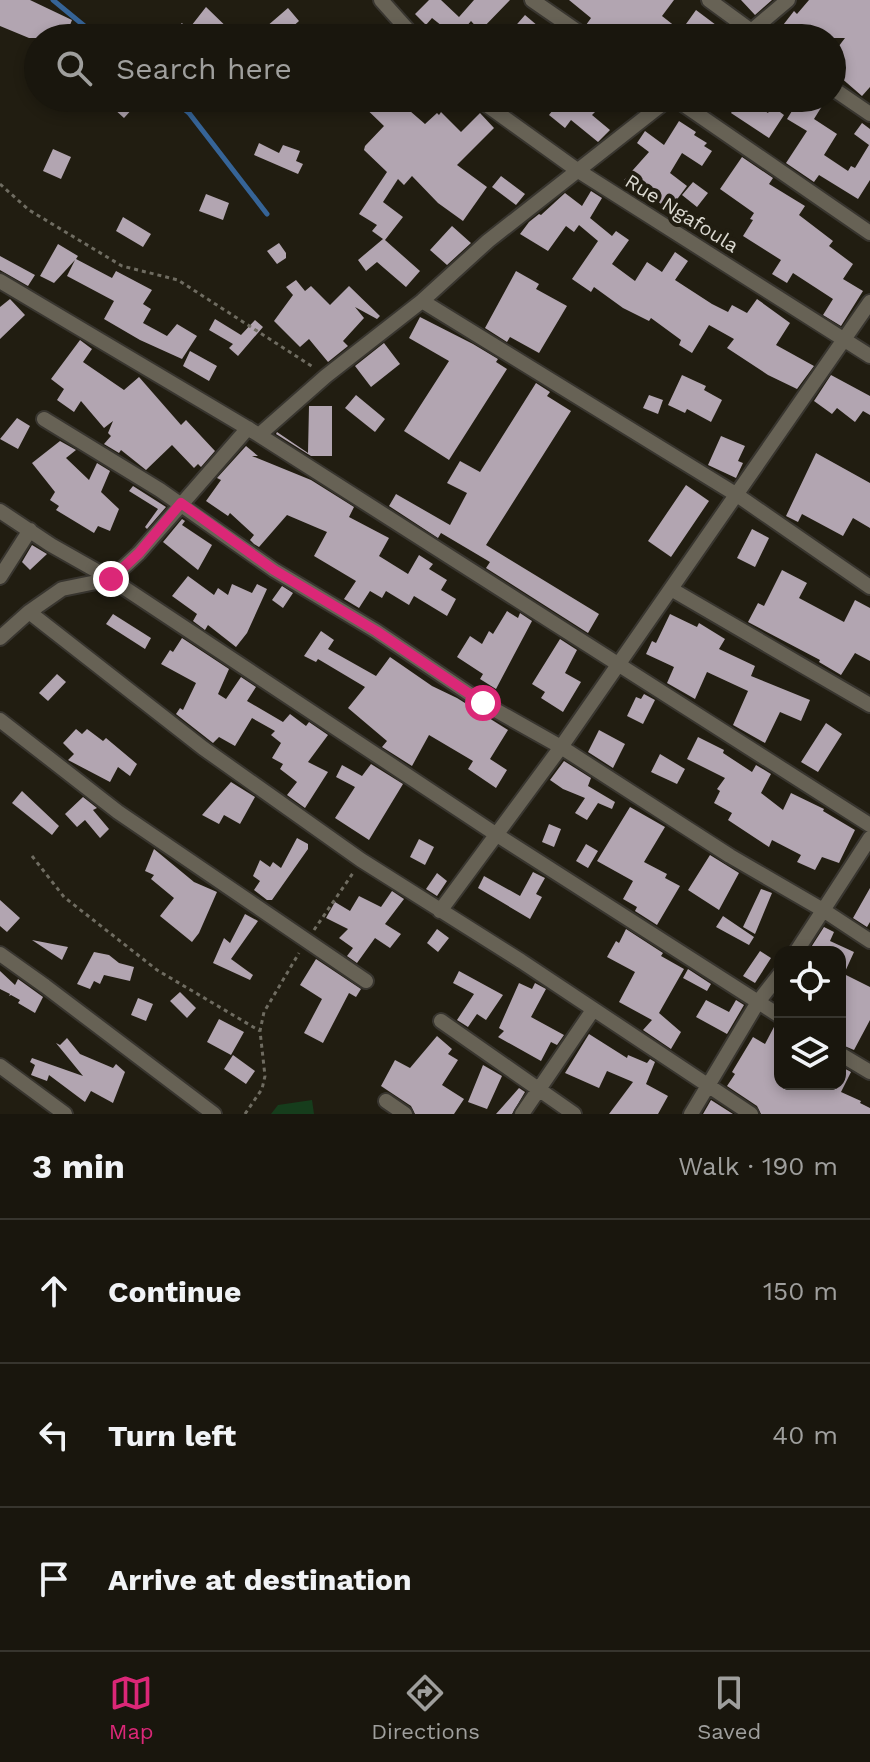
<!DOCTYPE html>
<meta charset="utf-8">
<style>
:root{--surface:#19160d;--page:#26231b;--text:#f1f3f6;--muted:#9f9f9d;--line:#37352e;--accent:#db2777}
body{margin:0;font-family:"Work Sans",sans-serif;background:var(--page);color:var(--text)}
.controls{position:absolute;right:24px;bottom:24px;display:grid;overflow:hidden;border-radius:16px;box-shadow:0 4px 12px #0003}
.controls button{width:72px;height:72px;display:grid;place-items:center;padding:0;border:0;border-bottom:2px solid var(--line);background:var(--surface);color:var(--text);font:40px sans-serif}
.stop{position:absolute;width:24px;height:24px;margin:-18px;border:6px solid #db2777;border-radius:50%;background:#fff}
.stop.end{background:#db2777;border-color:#fff;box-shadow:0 2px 8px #0008}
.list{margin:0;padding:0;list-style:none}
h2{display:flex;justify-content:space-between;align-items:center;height:104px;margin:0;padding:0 32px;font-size:34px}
h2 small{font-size:26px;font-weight:400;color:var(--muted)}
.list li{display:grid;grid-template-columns:52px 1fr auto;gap:24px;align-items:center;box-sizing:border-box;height:144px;padding:0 32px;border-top:2px solid var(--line)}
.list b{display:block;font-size:30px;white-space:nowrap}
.list em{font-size:26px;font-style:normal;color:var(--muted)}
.icon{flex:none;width:44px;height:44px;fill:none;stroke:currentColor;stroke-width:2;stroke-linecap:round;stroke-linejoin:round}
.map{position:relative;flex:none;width:870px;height:1114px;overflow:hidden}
.search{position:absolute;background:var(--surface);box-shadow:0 4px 12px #0003;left:24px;right:24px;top:24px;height:88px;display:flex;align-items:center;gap:20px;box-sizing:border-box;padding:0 28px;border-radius:44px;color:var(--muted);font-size:30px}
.sheet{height:536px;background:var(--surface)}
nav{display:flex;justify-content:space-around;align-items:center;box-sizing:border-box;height:112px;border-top:2px solid var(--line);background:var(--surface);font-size:22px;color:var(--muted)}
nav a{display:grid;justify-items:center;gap:4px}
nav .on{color:var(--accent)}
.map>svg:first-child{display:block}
</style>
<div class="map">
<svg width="870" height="1114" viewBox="0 0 870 1114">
<rect width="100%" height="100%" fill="#211d11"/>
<path fill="#163d1c" d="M312 1100 314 1114H271L278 1105Z"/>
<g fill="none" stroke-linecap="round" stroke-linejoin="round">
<path stroke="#366497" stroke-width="5" d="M53 0 99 38
M171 98 189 113 267 214"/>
</g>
<path fill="#b2a5b1" d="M0 0H30L72 20 65 38H29L0 26Z
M429 0H441L459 17 474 0H510L480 31 471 21 457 38 432 18 426 25 415 14Z
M569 0H674L662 16 681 31 696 10 720 28 713 38H647L628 24 618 38H597L593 30 586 25 591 18Z
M741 0H772L755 15Z
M809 0H870V87L862 96 832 70V55L845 38H773L794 11 797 14Z
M206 7 238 38H164L182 23 188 30Z
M288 8 299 21 280 38H275L266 27Z
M525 15 552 38H505Z
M102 98H125L134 107 124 118Z
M355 98H395L425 124 437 113 439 115 441 112 461 132 480 113 494 128 457 165 487 187 463 221 438 203 412 176 404 185 398 179 383 202 403 217 385 240 420 271 406 287 377 262 366 271 358 260 383 239 372 231 377 225 359 214 387 172 364 150 365 146 384 126Z
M562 98H609L592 115 610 130 598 142 571 120 565 128 549 115Z
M741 98H745L768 113 772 106 784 115 769 138 731 113Z
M800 98H827L814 119 837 134 824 155 848 171 851 166 855 168 869 145 854 134 862 123 870 129V180L858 199 819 175 814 182 786 163 807 131 787 119Z
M679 121 696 132 694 135 707 143 704 146 712 151 702 166 682 153 670 173 687 186 669 210 644 191 641 194 624 180 649 152 637 143 645 131 664 145Z
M259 143 279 153 283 145 300 151 296 161 303 164 298 174 254 155Z
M53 149 71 157 61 179 43 171Z
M742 157 773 178 769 184 805 206 799 215 833 241 829 246 853 264 843 279 863 291 841 326 823 315 833 299 793 273 787 283 772 274 781 260 743 236 753 220 750 219 754 213 720 189Z
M501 176 525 194 516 205 492 187Z
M693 182 708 193 697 207 682 195Z
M591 191 602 198 590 218 612 236 616 231 629 240 612 264 635 281 647 262 662 272 675 252 688 261 675 280 712 304 728 312 732 305 747 313 757 299 790 323 776 345 814 366 797 389 768 375 727 348 734 339 709 325 692 353 679 345 681 340 651 318 649 321 623 308 594 287 591 292 572 279 598 241 579 225 574 232 566 226 548 251 520 234 529 222 539 214 541 215 565 193 582 206Z
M206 194 229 203 223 220 199 211Z
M123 217 151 234 143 247 116 231Z
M452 226 471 243 447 265 430 250Z
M279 243 286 253V258L277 264 267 251Z
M58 244 78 256 76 259 112 278 116 271 152 290 143 304 151 309 143 323 167 336 177 324 197 336 182 359 140 340 104 319 114 301 67 276 75 260 54 283 40 276Z
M0 256 35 275 28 286 0 270Z
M516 271 539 284 536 289 567 306 539 353 510 337 507 342 485 328Z
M296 280 305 291 311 286 330 305 349 286 380 316 377 319 355 307 364 318 343 341 348 346 328 362 309 339 300 347 274 321 293 295 286 287Z
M10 299 25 315 0 339V307Z
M420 317 473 344 498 359 496 362 507 369 449 460 404 431 449 361 409 338Z
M215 319 241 335 255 320 263 327 238 356 229 348 233 344 209 330Z
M80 340 92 349 83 362 124 390 139 377 181 425 186 420 215 451 201 467 198 464 194 468 172 445 146 470 121 450 119 453 104 444 111 436 108 433 113 421 104 428 81 401 74 412 57 400 64 389 51 379Z
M384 343 400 364 371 387 355 366Z
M190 351 217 366 209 381 183 366Z
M682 375 706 386 704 390 722 400 711 422 687 409 685 413 668 405Z
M831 375 870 396V415L863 411 855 422 837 408 832 414 814 401Z
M536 383 550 392 547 396 571 411 486 545 599 614 588 633 486 568 490 562 441 533 438 538 389 506 396 494 450 525 467 493 447 483 460 461 480 472Z
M356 395 385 419 375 432 345 408Z
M649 395 663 400 658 414 643 408Z
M309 406H332V456H311L276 434 277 432 308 453Z
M17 418 30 426 18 449 0 439Z
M721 436 745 446 738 461 743 463 736 478 708 465Z
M60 441 76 450 66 458 89 480 97 463 110 471 101 492 119 509 110 531 98 526 94 533 56 510 59 506 50 500 55 492 32 463Z
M246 446 258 456H252L311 480 354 507 349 517 389 538 379 556 408 574 419 555 433 564 429 569 447 580 441 590 456 599 447 616 414 596 409 605 386 591 382 598 370 591 359 608 344 599 356 581 314 556 327 532 287 515 259 547 254 544 250 540 254 535 230 513 228 516 206 501 221 480 217 478Z
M816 453 870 483V528L853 518 843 536 802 514 798 522 786 516Z
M686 485 709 501 671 557 648 541Z
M133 486 166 507 147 529 145 527 158 509 129 491Z
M182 519 185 521 182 525 212 545 198 570 163 542Z
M752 529 769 538 755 567 737 558Z
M32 545 47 554 30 570 22 562Z
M782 570 807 583 799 598 844 622 855 600 870 608V661L855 653 841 675 819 662 820 660 748 622 758 603 764 606Z
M188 576 214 595 218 588 228 595 232 584 252 593 257 584 267 589 247 633 236 647 208 625 205 630 193 621 197 614 172 596Z
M282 586 293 593 283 608 272 600Z
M507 611 518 618 520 613 532 621 496 689 480 679 483 674 457 657 470 636 482 644 489 631 493 634Z
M113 614 151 638 145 649 106 624Z
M670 614 697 627 699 623 725 639 719 649 755 666 751 676 810 700 801 721 780 712 765 743 733 725 748 691 707 672 695 699 667 683 674 667 646 654 652 641 656 643Z
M321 631 334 640 328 649 376 676 390 657 432 686 457 698 508 730 490 759 507 770 496 788 468 769 473 761 429 735 412 766 382 747 387 741 348 708 365 687 318 659 316 662 304 656Z
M182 638 229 669 218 694 226 699 241 677 256 687 247 701 283 722 290 714 306 726 309 722 328 735 308 762 328 772 305 808 287 795 297 782 280 769 283 764 272 758 281 743 271 735 275 731 252 718 235 746 219 737 213 743 176 714 180 708 183 710 196 683 161 664 170 650 173 652Z
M560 639 577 650 565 673 581 682 563 712 541 698 545 692 532 684Z
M57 674 66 682 48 701 39 693Z
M644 694 655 700 643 724 627 716 636 697 641 699Z
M826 723 842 734 818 772 801 762Z
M76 729 82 734 87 729 103 741 106 738 137 764 130 776 118 767 110 782 68 760 74 754 63 743Z
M599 730 625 744 613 768 588 752Z
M698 737 724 750 723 753 752 772 756 765 771 774 761 793 783 810 791 793 824 809 823 811 855 830 839 863 822 857 815 870 797 862 801 855 772 840 769 847 728 820 732 813 714 803 720 791 717 789 725 778 687 759Z
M660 754 685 769 677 784 651 772Z
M564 761 591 778 588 786 615 802 612 809 598 803 587 820 575 813 585 798 563 789 550 780Z
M371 764 403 784 369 840 335 818 355 787 336 777 342 765 362 776Z
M231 782 255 797 240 824 224 815 219 824 202 815Z
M22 791 59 826 52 835 12 803Z
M83 797 97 808 93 810 109 829 100 838 85 820 77 827 65 814Z
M630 807 665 827 644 862 667 874 665 878 680 886 657 925 635 911 637 907 623 899 633 881 597 861Z
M549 824 561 829 554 847 542 842Z
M297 838 308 844V849L272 900H267L254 890 260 881 253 876 260 860 270 867 273 862 281 868Z
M419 839 434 847 425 865 410 857Z
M586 844 598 851 588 868 576 861Z
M154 849 194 882 217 892 199 933 192 942 160 916 174 898 151 879 154 875 145 871Z
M710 855 739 873 719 910 688 890Z
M533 872 545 878 536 894 542 897 530 919 478 888 484 876 520 896Z
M437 873 447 881 437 896 426 889Z
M870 888V922L867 927 853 918Z
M761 889 772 893 755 934 743 927Z
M392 891 404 899 385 924 401 934 390 948 375 938 357 963 347 956 353 948 339 938 348 929 326 918 335 902 350 911 359 896 381 907Z
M0 900 20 918 7 932 0 926Z
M245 914 258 921 231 959 253 975 250 980 213 963 224 938 230 943Z
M723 916 754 937 749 945 716 927Z
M824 927 834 932 830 941 854 952 844 974 870 987V1020L854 1050 840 1044V952H808Z
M437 929 449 938 438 952 427 943Z
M626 929 663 953 661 956 684 969 659 1013 681 1032 671 1049 643 1030 652 1020 619 1002 635 972 607 957 616 941 619 943Z
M32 940 68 947 62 960Z
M760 951 771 958 755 983 743 976Z
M94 952 109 955 119 963 134 967 130 981 104 975 100 984 94 981 90 989 77 984Z
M316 959 361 989 356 997 349 993 323 1043 304 1033 322 999 300 985Z
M688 969 711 984 707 991 683 978Z
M0 971 15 985 18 979 43 997 35 1013 18 1003 20 1000 11 995 9 996 10 994 0 989Z
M459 971 503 995 486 1020 477 1014 468 1027 457 1020 474 994 453 983Z
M519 983 532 989 535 983 546 989 531 1017 564 1035 557 1045 551 1042 541 1061 498 1037 504 1031 499 1028Z
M180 992 196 1008 187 1018 170 1001Z
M138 998 153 1004 146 1021 131 1015Z
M706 1000 729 1012 736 1000 744 1005 727 1034 696 1017Z
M219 1019 244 1032 231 1055 207 1042Z
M775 1025 780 1026V1084H840V1066L851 1072 841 1092 861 1101 860 1103 870 1108V1114H761L757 1106 727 1086 735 1074 732 1072 753 1037 765 1044Z
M589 1034 627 1058 628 1055 647 1063 650 1059 655 1062 646 1084 668 1096 658 1114H609L633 1082 607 1071 599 1088 565 1073Z
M437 1036 452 1049 448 1054 458 1060 442 1085 464 1099 454 1114H415L411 1106 381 1086 395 1060 410 1068Z
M67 1038 80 1054 113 1068 116 1064 125 1072 113 1103 91 1091 85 1102 49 1075 47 1081 31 1075 35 1065 30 1062 32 1058 83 1076 56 1043 60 1045Z
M233 1055 255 1071 246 1084 224 1069Z
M483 1065 502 1076 487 1109 468 1102Z
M519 1088 525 1092 512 1114H496Z
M711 1100 733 1114H703Z"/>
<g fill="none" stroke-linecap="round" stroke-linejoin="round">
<g stroke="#38352f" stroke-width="18">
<path id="street" d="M381 0 415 38
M532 0 587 38
M709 0 761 38
M743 38 788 0
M832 88 870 114
M477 98 577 170 870 356
M674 98 870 233
M0 281 259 435 870 825
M422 301 737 495 870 587
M44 419 160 490 274 570 376 631 483 703 561 747 730 856 823 910 870 941
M259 435 326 376 422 301 488 241 670 98
M0 511 51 545 111 579 497 835 780 1016
M0 577 30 530
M671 589 870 705
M29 612 203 748 361 860 521 961 751 1114
M0 638 29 612 62 589 111 579 139 553 248 428
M0 720 118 812 366 981
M440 911 561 747 870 302
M796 952 870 838
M0 954 45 986 214 1114
M441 1021 574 1114
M840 1054 870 1072
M0 1066 65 1114
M386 1101 405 1114
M522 1114 593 1010
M691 1114 758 1002 780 974"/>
</g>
<path stroke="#6f6c61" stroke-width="3" stroke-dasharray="4 4" stroke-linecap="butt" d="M0 184 29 210 122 266 178 280 313 367
M32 856 64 897 157 970 260 1031
M314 930 353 873
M245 1114 262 1089 265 1076 260 1031 264 1012 299 953"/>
<use href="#street" stroke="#676255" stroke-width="14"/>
</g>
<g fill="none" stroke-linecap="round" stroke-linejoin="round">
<path stroke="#db2777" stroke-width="10" d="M111 579 139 553 181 503 274 570 376 631 483 703"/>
</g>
<g text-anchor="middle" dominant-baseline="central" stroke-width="8" stroke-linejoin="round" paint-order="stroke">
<g font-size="20" fill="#dad8d0" stroke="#211d11">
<text transform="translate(682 213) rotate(32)">Rue Ngafoula</text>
</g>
</g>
</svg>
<div class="controls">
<button><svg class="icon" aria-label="locate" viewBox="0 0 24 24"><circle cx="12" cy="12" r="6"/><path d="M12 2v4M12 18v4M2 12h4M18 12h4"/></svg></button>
<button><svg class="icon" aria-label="layers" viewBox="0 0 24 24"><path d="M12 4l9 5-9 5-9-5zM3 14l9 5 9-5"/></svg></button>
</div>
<div class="stop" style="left:483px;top:703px"></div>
<div class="stop end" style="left:111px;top:579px"></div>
<div class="search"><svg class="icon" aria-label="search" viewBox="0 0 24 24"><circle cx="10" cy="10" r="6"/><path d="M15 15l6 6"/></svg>Search here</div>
</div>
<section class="sheet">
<h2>3 min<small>Walk · 190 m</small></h2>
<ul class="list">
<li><svg class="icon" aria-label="ahead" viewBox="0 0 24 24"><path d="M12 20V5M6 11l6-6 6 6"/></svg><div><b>Continue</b></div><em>150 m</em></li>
<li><svg class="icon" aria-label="left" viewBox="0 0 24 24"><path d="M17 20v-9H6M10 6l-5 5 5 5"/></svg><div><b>Turn left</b></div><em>40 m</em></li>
<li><svg class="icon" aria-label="arrive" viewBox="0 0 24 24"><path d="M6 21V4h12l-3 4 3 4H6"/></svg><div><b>Arrive at destination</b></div></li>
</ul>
</section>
<nav>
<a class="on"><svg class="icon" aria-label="map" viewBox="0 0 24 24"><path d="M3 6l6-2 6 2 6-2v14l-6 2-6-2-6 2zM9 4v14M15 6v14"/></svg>Map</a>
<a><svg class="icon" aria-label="directions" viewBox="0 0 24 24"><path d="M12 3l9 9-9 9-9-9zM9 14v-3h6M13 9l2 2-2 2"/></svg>Directions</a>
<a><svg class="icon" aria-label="saved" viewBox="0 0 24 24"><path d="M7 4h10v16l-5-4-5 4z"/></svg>Saved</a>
</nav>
